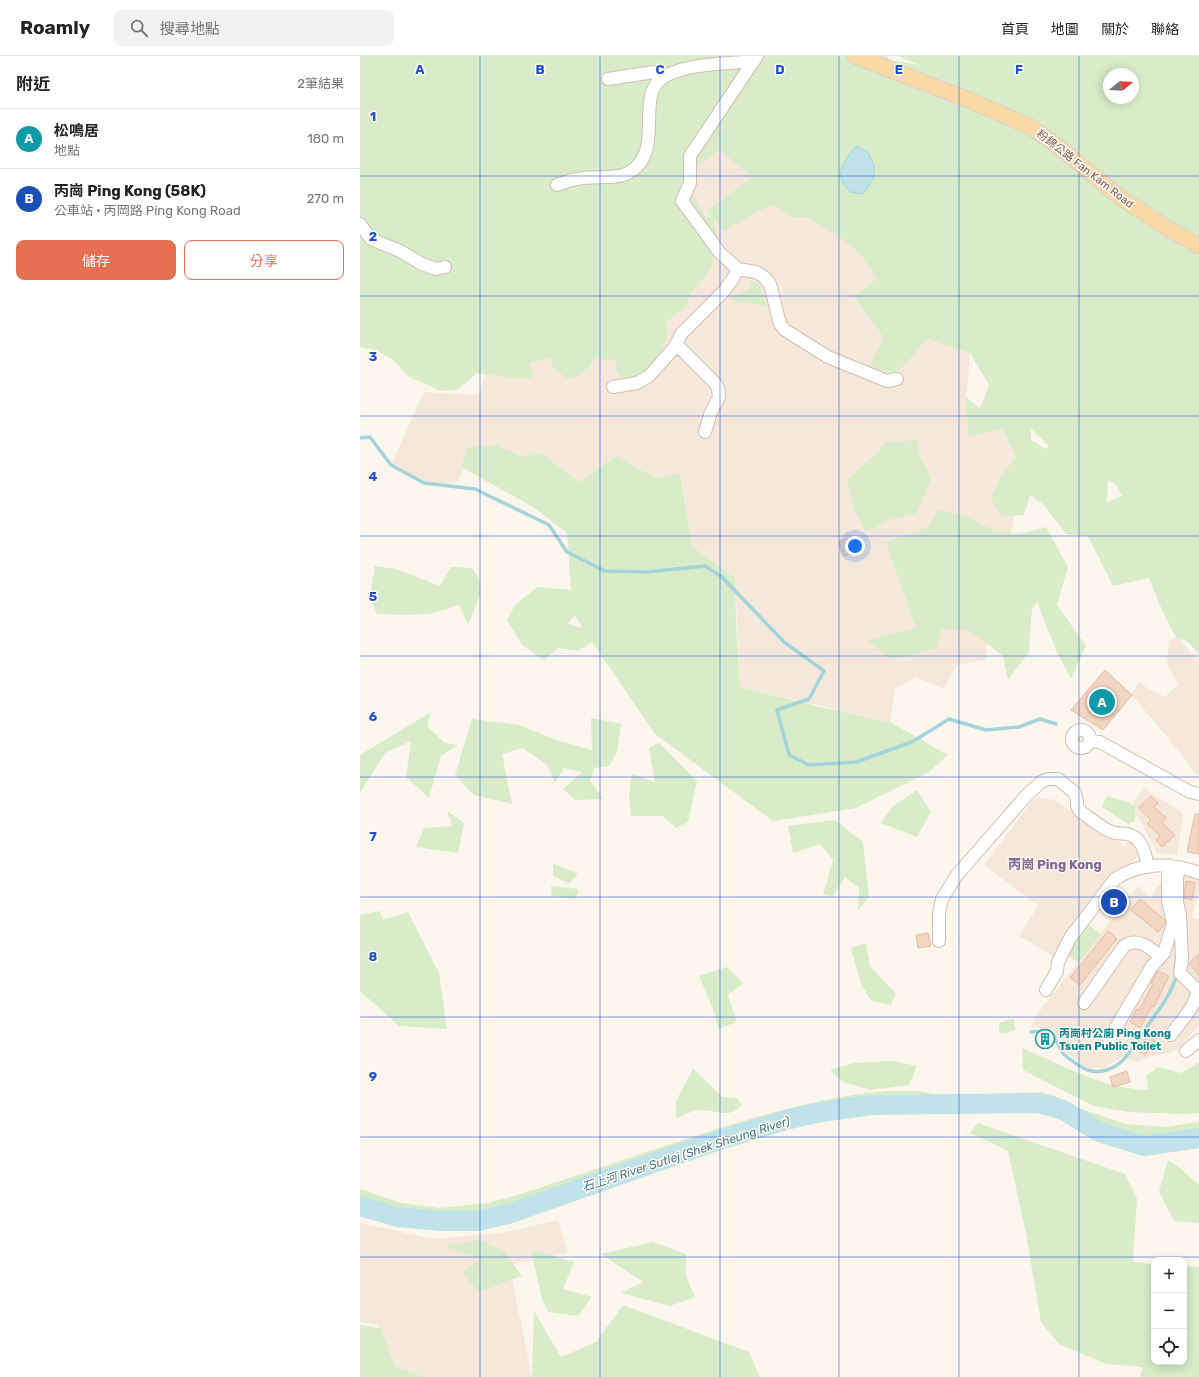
<!DOCTYPE html>
<html lang="zh-TW">
<meta charset="utf-8">
<style>
:root{--surface:#fff;--page:#f2f2f2;--text:#222;--muted:#767676;--line:#e0e0e0;--accent:#e76f51}
body{margin:0;font-family:Rubik,"Noto Sans TC",sans-serif;background:var(--page);color:var(--text)}
.controls{position:absolute;right:12px;bottom:12px;display:grid;overflow:hidden;border-radius:8px;box-shadow:0 2px 10px #0003}
.controls button{width:36px;height:36px;display:grid;place-items:center;padding:0;border:0;border-bottom:1px solid var(--line);background:var(--surface);color:var(--text);font:20px sans-serif}
.compass{position:absolute;left:743px;top:12px;width:36px;height:36px;border-radius:50%;background:var(--surface);box-shadow:0 2px 10px #0003;rotate:72deg}
.you{position:absolute;left:495px;top:490px;width:14px;height:14px;margin:-10px;border:3px solid #fff;border-radius:50%;background:#1a73e8;box-shadow:0 0 0 6px #1a73e833}
.badge{display:grid;place-items:center;width:26px;height:26px;border-radius:50%;background:var(--accent);color:#fff;font-size:13px;font-weight:700}
.pin{position:absolute;translate:-50% -50%;border:2px solid #fff;box-shadow:0 1px 4px #0006}
.list{margin:0;padding:0;list-style:none}
h2{display:flex;justify-content:space-between;align-items:center;height:52px;margin:0;padding:0 16px;font-size:17px}
h2 small{font-size:13px;font-weight:400;color:var(--muted)}
.list li{display:grid;grid-template-columns:26px 1fr auto;gap:12px;align-items:center;box-sizing:border-box;height:60px;padding:0 16px;border-top:1px solid var(--line)}
.list b{display:block;font-size:15px;white-space:nowrap}
.list p{margin:0;font-size:13px;white-space:nowrap;color:var(--muted)}
.list em{font-size:13px;font-style:normal;color:var(--muted)}
.actions{display:flex;gap:8px;padding:12px 16px}
.actions a{flex:1;padding:9px 0;border:1px solid var(--accent);border-radius:8px;text-align:center;font-size:14px;color:var(--accent)}
.actions .main{background:var(--accent);color:#fff}
.icon{flex:none;width:22px;height:22px;fill:none;stroke:currentColor;stroke-width:2;stroke-linecap:round;stroke-linejoin:round}
.map{position:relative;flex:none;width:839px;height:1321px;overflow:hidden}
header{display:flex;align-items:center;gap:24px;box-sizing:border-box;height:56px;padding:0 20px;background:var(--surface);border-bottom:1px solid var(--line)}
header strong{font-size:19px}
nav{display:flex;gap:22px;margin-inline-start:auto;font-size:14px}
.search{width:280px;height:36px;background:var(--page);display:flex;align-items:center;gap:10px;box-sizing:border-box;padding:0 14px;border-radius:8px;color:var(--muted);font-size:15px}
main{display:flex}
aside{flex:1;background:var(--surface)}
.map>svg:first-child{display:block}
</style>
<header>
<strong>Roamly</strong>
<div class="search"><svg class="icon" aria-label="search" viewBox="0 0 24 24"><circle cx="10" cy="10" r="6"/><path d="M15 15l6 6"/></svg>搜尋地點</div>
<nav><a>首頁</a><a>地圖</a><a>關於</a><a>聯絡</a></nav>
</header>
<main>
<aside>
<h2>附近<small>2筆結果</small></h2>
<ul class="list">
<li><span class="badge" style="background:#0f9aa8">A</span><div><b>松鳴居</b><p>地點</p></div><em>180 m</em></li>
<li><span class="badge" style="background:#1a4fb4">B</span><div><b>丙崗 Ping Kong (58K)</b><p>公車站 · 丙岡路 Ping Kong Road</p></div><em>270 m</em></li>
</ul>
<div class="actions"><a class="main">儲存</a><a>分享</a></div>
</aside>
<div class="map">
<svg width="839" height="1321" viewBox="0 0 839 1321">
<rect width="100%" height="100%" fill="#fdf6ec"/>
<path fill="#f5e8da" d="M345 84 504 182 526 217 493 241 524 282 512 312 535 318 562 282 610 297 606 345 608 379 641 369 665 408 625 604 597 609 584 633 556 621 535 633 530 666 380 631 375 522 332 490 322 427 296 422 256 400 219 426 183 398 160 400 137 389 108 391 99 425 72 428 31 409 64 336 118 339 133 297 320 147Z
M818 581 839 605V719L835 718 826 704 772 639 779 625 787 632 805 641 818 628 807 609 809 585Z
M785 731 793 738 820 755 823 759 817 799 797 797 779 762 770 752Z
M678 741 694 744 745 775 764 791 770 784 783 796 762 815 696 902 659 880 678 850 624 809 672 745Z
M815 818H822L839 824V835L832 861 839 863V970L836 973 821 991 812 996 792 1000 778 1006 763 1001 743 1012H728L708 998 694 978 685 973 676 971 671 972 675 961 778 830 791 843 797 831Z
M198 1164 208 1197 149 1209 172 1321H65L36 1311 18 1268 0 1266V1167L74 1183 147 1176Z"/>
<path fill="#d8ecc9" fill-rule="evenodd" d="M0 0H527L530 4 559 9 538 0H839V598L828 586 816 581 802 554 789 522 753 530 728 480 706 478 684 449 670 439 664 459 641 460 631 442 640 421 656 401 643 373 608 380 606 341 620 353 629 329 610 297 566 283 549 304 535 318 509 311 524 282 493 240 517 223 501 199 484 184 448 161H431L412 148 363 175 353 161 358 186 353 197 352 209 346 220 331 237 325 251 305 267 308 279 295 311 268 327 257 316 256 304 233 303C229 314 219 320 208 323L193 312 191 302 170 307 172 322H155L117 317 97 334 80 335 48 320 32 303 16 294 0 291ZM749 18H773V42H749ZM359 94 393 121 347 154 352 160 345 161 337 144 327 134 341 106ZM671 373 689 390 686 393 671 384ZM748 424 756 428 762 440 747 446Z
M389 226 399 227 407 250 379 246 369 242 391 232Z
M557 384 560 401 571 422 557 457 532 463 505 476 494 452 487 424 521 393 525 386Z
M137 389 160 400 183 398 219 426 256 400 296 422 320 417 332 490 375 522 376 565 380 631 461 651 530 666 588 699 569 716 496 752 413 765 295 678 232 586 218 595 198 592 184 604 162 589 147 564 155 549 177 531 211 534 207 477 173 451 101 411 108 391ZM215 559 222 572 208 568Z
M579 453 605 460 637 476 659 478 686 471 708 511 697 549 726 590 711 623 696 594 677 546 672 553 669 596 648 624 643 600 610 575 582 573 577 592 532 604 507 584 556 572 526 486 569 471Z
M15 510 36 513 80 530 91 511 112 512 119 523 121 537 108 569 99 549 69 558 48 559 17 558 10 542Z
M71 656 67 670 85 687 98 689 81 700 69 742 46 721 51 685 25 697 0 737V699Z
M231 662 261 668 257 696 249 710 234 712 230 724 243 743 215 744 203 733 222 716 204 712 195 727 187 709 163 692 142 698 152 748 114 739 95 719 112 663 159 669 199 685 232 694Z
M298 686 337 725 328 766 316 772 303 760H271L269 741 272 718 295 726 289 693Z
M557 734 571 756 557 781 521 767 533 750Z
M747 740 768 746 775 751V765L768 768 742 751Z
M87 755 104 767 98 797 56 791 64 772 92 770Z
M475 764 503 786 509 841 498 855 499 832 485 821 473 840 463 839 473 804 460 788 433 797 428 770Z
M193 807 218 818 209 828 193 819Z
M191 830 219 833 216 843 192 840Z
M20 855 23 864 48 856 79 917 87 973 39 970 0 935V859Z
M728 868 741 878 718 907 705 897Z
M506 887 510 910 536 938 531 949 511 945 501 928 491 892Z
M367 911 383 927 368 939 377 966 358 973 355 958 339 920Z
M654 962 655 974C650 976 644 979 639 976V967Z
M662 992C702 1009 743 1033 788 1034L786 1020 798 1011 821 1017 839 1006V1057L826 1058 769 1056 734 1050 663 1014Z
M532 1005 557 1010 549 1029 511 1034 483 1026 470 1014 494 1007Z
M333 1013 363 1041 376 1042 382 1048C369 1064 358 1054 341 1054 333 1054 324 1059 316 1062V1045Z
M525 1035H559L582 1040 680 1036 695 1040 715 1051 766 1068 806 1071 839 1066V1088L821 1092 786 1094 738 1079 716 1066 685 1057 522 1055 486 1058 429 1071 337 1100 177 1153 144 1167 119 1172H76L31 1164 0 1153V1133L41 1147 79 1152 128 1147 164 1137C215 1120 266 1103 317 1086 385 1064 453 1042 525 1035Z
M618 1067 765 1118 777 1143 773 1206 794 1208V1306H824V1210L839 1211V1321H780L783 1311 746 1308 699 1288 681 1266 666 1178 648 1095 610 1077Z
M808 1104 820 1112 839 1129V1167L814 1165 799 1135Z
M119 1184 144 1195 162 1220 118 1236 103 1217 120 1202 84 1190Z
M293 1186 326 1198V1220L335 1241 310 1250 261 1237 283 1226 241 1198Z
M171 1194 214 1206 203 1233 232 1241 218 1260 188 1256 182 1243Z
M263 1249 389 1296 400 1321H172L174 1255 201 1301 236 1286Z
M0 1269 20 1272 36 1311 65 1321H0Z"/>
<path fill="#bfe3e8" stroke="#a5d3da" d="M496 90 508 96 514 109V121L506 134 502 138 490 136C488 133 484 129 482 125 477 113 489 99 496 90Z"/>
<g fill="none" stroke-linecap="round" stroke-linejoin="round">
<path stroke="#a5d3da" stroke-width="3.5" d="M0 382 10 381 31 409 64 427 115 433 189 469 207 496 245 515 287 516 345 510 362 521 424 586 464 615 449 643 417 654 429 699 449 709 496 706 552 686 589 663 626 674 659 671 680 663 696 668
M671 976C694 972 694 982 703 997 705 1001 724 1013 728 1014 740 1018 754 1013 762 1005 771 997 777 985 784 975 796 957 812 939 817 917"/>
<path stroke="#bfe3e8" stroke-width="20" d="M0 1150 38 1161 81 1165H118L148 1158 356 1085 426 1064 461 1056 512 1049 677 1047 694 1051 705 1055 739 1076 784 1090 839 1082"/>
</g>
<path fill="#f3d5c3" stroke="#e6bba3" d="M492 481 498 495 484 500 479 486Z
M745 614 772 639 743 674 711 654Z
M791 740 798 747 794 751 806 762 802 767 815 779 802 791 796 784 800 780 787 768 791 764 779 752Z
M835 758H839V798L827 796Z
M826 825 835 827 832 844 824 842Z
M780 843 805 864V867L798 876 771 854Z
M748 875 757 883 720 929 710 922Z
M568 877 571 890 558 892 556 879Z
M839 898V920L829 907Z
M798 915 809 920 794 951 792 950 780 972 770 966 777 953 779 954 793 928 791 927Z
M787 979 795 985 785 999 777 994Z
M767 1015 770 1026 753 1031 750 1021Z"/>
<g fill="none" stroke-linecap="round" stroke-linejoin="round">
<g stroke="#d1beb0" stroke-width="14">
<path id="minor" d="M397 0 330 100V127L322 145 360 197 378 213 396 216 404 221 410 228 420 268 425 274 468 301 527 325 537 323
M248 23 294 16 302 22
M197 129C203 127 210 124 217 123 231 119 255 124 268 117 308 96 271 36 307 19 331 7 367 8 394 5
M0 168 11 183 40 195 62 208 76 213 85 211
M316 288 355 327 358 332 359 341 351 356 345 376
M253 331 277 327 289 320 314 292 322 277 364 235 372 224 378 213
M712 683a9 9 0 1 1 18 0a9 9 0 1 1-18 0Z
M730 685 740 686 830 736 839 738
M579 885V857L582 843 597 819 666 740 681 726 688 723H698L715 737 717 744V750L720 755C730 762 741 772 752 776 757 778 763 777 768 778 783 782 785 798 788 811
M686 934 697 915 698 906 710 882 755 823C781 806 811 806 839 817
M724 947 764 890C778 881 790 891 800 901
M811 979C820 966 837 950 837 934L820 917 822 903 820 859 817 846V823L819 811
M749 983 792 910 804 897 813 867 808 845V809
M826 995 839 984"/>
</g>
<g stroke="#dad1cd" stroke-width="17">
<path id="major" d="M495 0 609 44 671 71 695 88 761 142 807 172 839 190"/>
</g>
<use href="#minor" stroke="#fff" stroke-width="12"/>
<use href="#major" stroke="#fbd9a5" stroke-width="15"/>
</g>
<path fill="none" stroke="#1d4ed8" stroke-width="1" stroke-opacity="0.55" d="M120 0V1321M240 0V1321M360 0V1321M479 0V1321M599 0V1321M719 0V1321M0 120H839M0 240H839M0 360H839M0 480H839M0 600H839M0 721H839M0 841H839M0 961H839M0 1081H839M0 1201H839"/>
<defs>
<g id="building-ring" transform="scale(1)"><circle r="9.5" fill="#fffaf3" stroke="#0f9aa8" stroke-width="1.5"/><path d="M-4-6H4V6H1V3H-1V6H-4ZM-2.5-4.3h1.7v1.8h-1.7ZM.8-4.3h1.7v1.8H.8ZM-2.5-1h1.7V.8h-1.7ZM.8-1h1.7V.8H.8Z" fill="#0f9aa8"/></g>
</defs>
<g fill-rule="evenodd">
<use href="#building-ring" x="685" y="983"/>
</g>
<g text-anchor="middle" dominant-baseline="central" stroke-width="3" stroke-linejoin="round" paint-order="stroke">
<g font-size="11" fill="#7a5c4d" stroke="#fffaf3">
<text transform="translate(725 113) rotate(38)">粉錦公路 Fan Kam Road</text>
</g>
<g font-size="11" font-weight="bold" fill="#0d838f" stroke="#fffaf3" text-anchor="start">
<text x="699" y="977">丙崗村公廁 Ping Kong<tspan x="699" dy="13">Tsuen Public Toilet</tspan></text>
</g>
<g font-size="12" font-style="italic" fill="#437c86" stroke="#fffaf3">
<text transform="translate(326 1098) rotate(-18)">石上河 River Sutlej (Shek Sheung River)</text>
</g>
<g font-size="13" font-weight="bold" fill="#846695" stroke="#fffaf3">
<text x="695" y="808">丙崗 Ping Kong</text>
</g>
</g>
<g font-size="13" text-anchor="middle" font-weight="bold" fill="#1d4ed8" stroke="#fffaf3" stroke-width="3" stroke-linejoin="round" paint-order="stroke">
<text x="60" y="18">A</text>
<text x="180" y="18">B</text>
<text x="300" y="18">C</text>
<text x="420" y="18">D</text>
<text x="539" y="18">E</text>
<text x="659" y="18">F</text>
<text x="13" y="65">1</text>
<text x="13" y="185">2</text>
<text x="13" y="305">3</text>
<text x="13" y="425">4</text>
<text x="13" y="545">5</text>
<text x="13" y="665">6</text>
<text x="13" y="785">7</text>
<text x="13" y="905">8</text>
<text x="13" y="1025">9</text>
</g>
</svg>
<div class="controls">
<button>+</button>
<button>−</button>
<button><svg class="icon" aria-label="locate" viewBox="0 0 24 24"><circle cx="12" cy="12" r="6"/><path d="M12 2v4M12 18v4M2 12h4M18 12h4"/></svg></button>
</div>
<svg class="compass" viewBox="-18 -18 36 36"><path d="M0-13l5 13h-10z" fill="#e53935"/><path d="M0 13l5-13h-10z" fill="#767676"/></svg>
<div class="you"></div>
<div class="pin badge" style="left:742px;top:646px;background:#0f9aa8">A</div>
<div class="pin badge" style="left:754px;top:846px;background:#1a4fb4">B</div>
</div>
</main>
